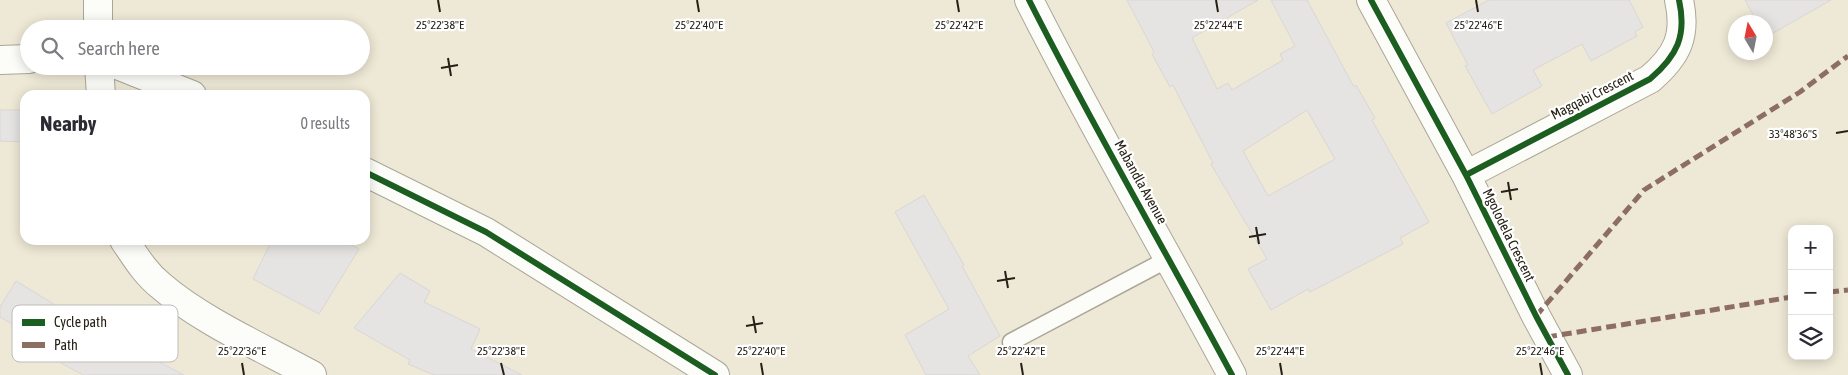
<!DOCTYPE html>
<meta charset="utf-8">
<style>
:root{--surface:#fff;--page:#f2f2f3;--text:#2b2b33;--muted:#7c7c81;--line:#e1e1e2}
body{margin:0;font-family:"Asap Condensed",sans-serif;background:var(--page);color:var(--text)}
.controls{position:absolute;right:15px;bottom:15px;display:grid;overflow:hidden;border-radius:10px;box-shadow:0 2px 12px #0003}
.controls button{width:45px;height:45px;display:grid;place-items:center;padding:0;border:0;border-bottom:1px solid var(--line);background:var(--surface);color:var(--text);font:25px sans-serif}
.compass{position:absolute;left:1728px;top:15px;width:45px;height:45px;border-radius:50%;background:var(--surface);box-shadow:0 2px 12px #0003;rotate:350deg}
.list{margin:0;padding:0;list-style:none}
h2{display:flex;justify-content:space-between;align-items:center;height:65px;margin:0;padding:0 20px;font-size:21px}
h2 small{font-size:16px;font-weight:400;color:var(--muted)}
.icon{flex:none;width:28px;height:28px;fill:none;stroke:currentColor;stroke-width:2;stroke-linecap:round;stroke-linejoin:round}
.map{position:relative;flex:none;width:1848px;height:375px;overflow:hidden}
.search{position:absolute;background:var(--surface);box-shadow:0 2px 12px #0003;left:20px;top:20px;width:350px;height:55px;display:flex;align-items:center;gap:12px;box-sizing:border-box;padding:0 18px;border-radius:28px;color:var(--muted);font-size:19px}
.panel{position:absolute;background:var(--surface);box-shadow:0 2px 12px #0003;left:20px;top:90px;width:350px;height:155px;border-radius:15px}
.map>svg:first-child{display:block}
</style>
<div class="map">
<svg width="1848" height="375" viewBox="0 0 1848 375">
<rect width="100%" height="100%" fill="#eee8d6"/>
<path fill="#e6e4e2" stroke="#d9d6d4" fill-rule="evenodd" d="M1127 0H1258L1192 38 1217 89 1228 83 1232 90 1283 60 1280 54 1295 46 1271 0H1307L1354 87 1356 85 1375 118 1372 120 1429 222 1400 238 1403 244 1310 292 1308 289 1271 310 1248 269 1267 259 1211 164 1213 163 1173 85 1170 87 1152 54 1154 52ZM1307 110 1335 159 1268 196 1243 151Z
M1489 0H1629L1643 27 1635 32 1637 36 1591 61 1582 44 1533 70 1542 86 1492 114 1465 66 1468 65 1446 23Z
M1745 0H1831L1766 37V22H1757Z
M0 110H25V142L0 141Z
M924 195 964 265 962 266 1000 336 968 356 980 375H926L905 335 949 309 895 212Z
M272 240H344L359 249 319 314 253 279Z
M400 273 430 291 424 302 480 329 471 349 522 375H434L408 364 410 360 354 328Z
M16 281 70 314 64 324 112 349 117 340 184 375H83L61 363 64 359 27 338 29 334 0 317V307Z"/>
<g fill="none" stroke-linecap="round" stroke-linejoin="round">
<g stroke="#aba698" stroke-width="19">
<path id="lane" d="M1011 342 1170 258"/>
</g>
<g stroke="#aba698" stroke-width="30">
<path id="street" d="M1371 0 1466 175 1536 316 1568 375
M98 29V0
M0 60 29 59
M99 66 101 95
M120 66 192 95
M365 172 486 232 715 375
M1466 175 1650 79C1677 56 1687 36 1679 0
M124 240C135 256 145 273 160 285 200 320 265 349 312 375"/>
</g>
<g stroke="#aba698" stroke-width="30">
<path id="secondary" d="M1029 0C1093 127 1165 250 1232 375"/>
</g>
<use href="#lane" stroke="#fcfcf9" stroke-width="16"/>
<use href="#street" stroke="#fcfcf9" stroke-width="28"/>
<use href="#secondary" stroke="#fcfcf9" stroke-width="28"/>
<path stroke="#8d6e63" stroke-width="5" stroke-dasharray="10 5" stroke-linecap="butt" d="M1829 292 1848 290
M1536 316 1644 190 1800 92 1848 56
M1547 337 1792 297"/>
<g stroke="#fff" stroke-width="9">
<path id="cycleway" d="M1029 0C1093 127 1165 250 1232 375
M1371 0 1466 175 1536 316 1568 375
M365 172 486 232 715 375
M1466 175 1650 79C1677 56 1687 36 1679 0"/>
</g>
<use href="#cycleway" stroke="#1b5e20" stroke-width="6"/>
</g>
<path fill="none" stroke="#262116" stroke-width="2" d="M438 0 440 12M697 0 699 12M957 0 959 12M1216 0 1218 12M1476 0 1478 12M448 58 451 76M441 68 458 65M1836 133 1848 131M1508 182 1511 200M1501 192 1518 189M1256 227 1259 244M1249 237 1266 234M1005 271 1008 288M997 281 1015 278M753 316 756 333M746 326 763 323M242 363 244 375M501 363 504 375M761 363 763 375M1021 363 1023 375M1280 363 1282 375M1540 363 1542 375"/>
<g text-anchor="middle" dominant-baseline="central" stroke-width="4.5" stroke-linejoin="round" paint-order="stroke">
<g font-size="14" fill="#262116" stroke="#fff">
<text transform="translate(1592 95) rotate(-27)">Magqabi Crescent</text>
<text transform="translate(1141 182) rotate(61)">Mabandla Avenue</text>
<text transform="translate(1509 235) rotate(64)">Mgolodela Crescent</text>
</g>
</g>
<rect x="12" y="305" width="166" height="57" rx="8" fill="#fff" stroke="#bebcb9" stroke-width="1"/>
<rect x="22" y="319" width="23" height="7" fill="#1b5e20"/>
<rect x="22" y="342" width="23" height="6" fill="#8d6e63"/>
<g font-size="14" fill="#262116">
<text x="54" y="327">Cycle path</text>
<text x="54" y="350">Path</text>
</g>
<g font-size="12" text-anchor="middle" fill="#262116" stroke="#fff" stroke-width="4.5" stroke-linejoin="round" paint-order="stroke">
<text x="1218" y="29">25°22'44"E</text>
<text x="440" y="29">25°22'38"E</text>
<text x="699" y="29">25°22'40"E</text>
<text x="959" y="29">25°22'42"E</text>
<text x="1478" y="29">25°22'46"E</text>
<text x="1793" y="138">33°48'36"S</text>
<text x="242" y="355">25°22'36"E</text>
<text x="501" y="355">25°22'38"E</text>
<text x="761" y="355">25°22'40"E</text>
<text x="1021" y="355">25°22'42"E</text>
<text x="1280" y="355">25°22'44"E</text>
<text x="1540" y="355">25°22'46"E</text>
</g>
</svg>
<div class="controls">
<button>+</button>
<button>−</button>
<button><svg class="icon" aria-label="layers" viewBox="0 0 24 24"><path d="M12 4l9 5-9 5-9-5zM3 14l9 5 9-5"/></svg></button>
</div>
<svg class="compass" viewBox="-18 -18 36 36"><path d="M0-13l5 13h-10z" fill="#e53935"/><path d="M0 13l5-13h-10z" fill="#7c7c81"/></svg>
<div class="search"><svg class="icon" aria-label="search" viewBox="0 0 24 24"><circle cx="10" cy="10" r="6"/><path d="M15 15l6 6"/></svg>Search here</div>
<section class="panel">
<h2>Nearby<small>0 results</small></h2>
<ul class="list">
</ul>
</section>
</div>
